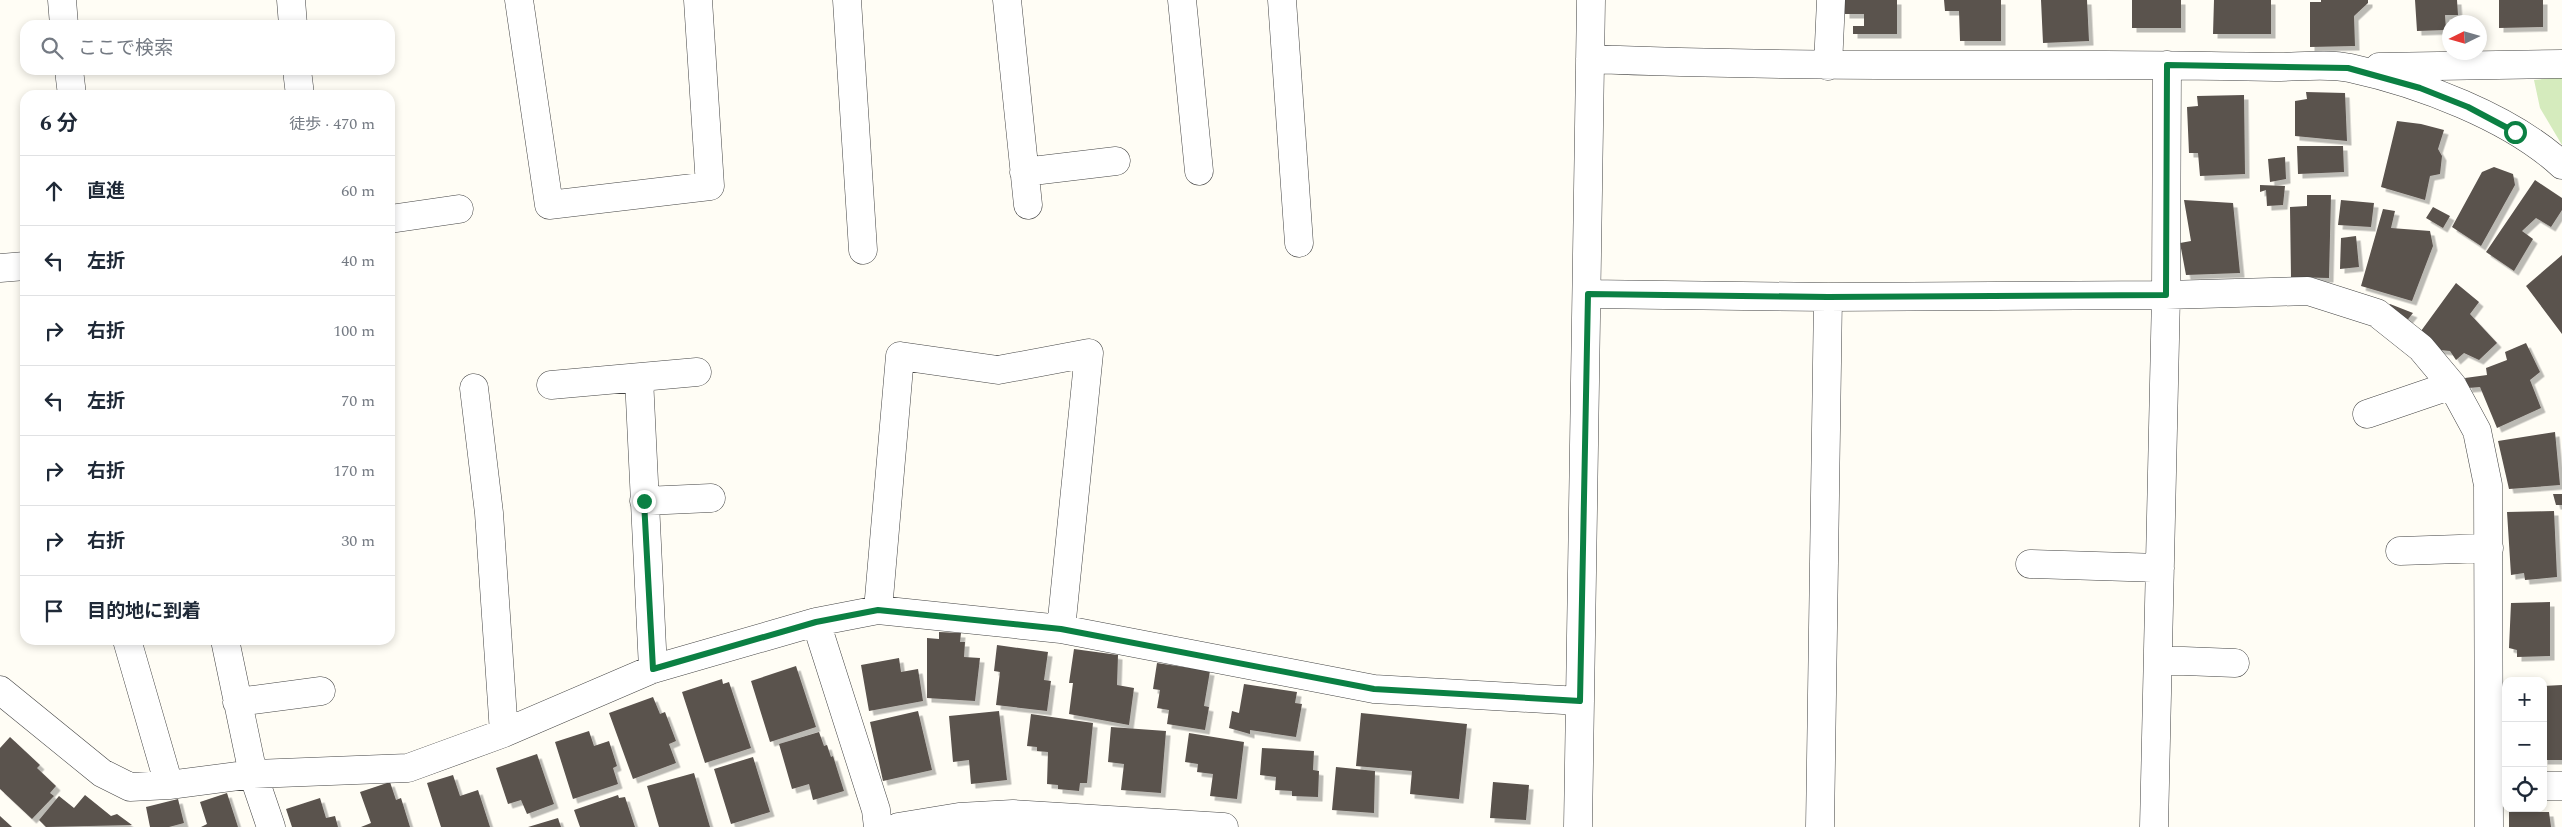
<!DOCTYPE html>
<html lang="ja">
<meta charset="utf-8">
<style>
:root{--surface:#fff;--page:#f2f2f3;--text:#1f2937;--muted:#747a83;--line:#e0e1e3}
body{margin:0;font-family:Spectral,"Noto Sans JP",serif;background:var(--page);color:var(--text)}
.controls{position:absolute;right:15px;bottom:15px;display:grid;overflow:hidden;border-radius:10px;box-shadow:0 2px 8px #0003}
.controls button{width:45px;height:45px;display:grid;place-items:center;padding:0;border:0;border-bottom:1px solid var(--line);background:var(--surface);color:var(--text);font:25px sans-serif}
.compass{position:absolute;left:2442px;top:15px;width:45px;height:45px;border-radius:50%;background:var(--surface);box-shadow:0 2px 8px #0003;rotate:265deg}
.stop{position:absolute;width:15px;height:15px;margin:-11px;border:4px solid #0b8043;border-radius:50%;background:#fff}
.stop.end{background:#0b8043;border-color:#fff;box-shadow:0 1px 5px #0008}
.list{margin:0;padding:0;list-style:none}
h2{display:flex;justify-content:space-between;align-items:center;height:65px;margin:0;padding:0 20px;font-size:21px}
h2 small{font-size:16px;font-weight:400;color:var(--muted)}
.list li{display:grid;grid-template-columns:32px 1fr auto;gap:15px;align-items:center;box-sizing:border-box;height:70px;padding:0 20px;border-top:1px solid var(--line)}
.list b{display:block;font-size:19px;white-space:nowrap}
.list em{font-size:16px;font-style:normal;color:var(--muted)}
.icon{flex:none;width:28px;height:28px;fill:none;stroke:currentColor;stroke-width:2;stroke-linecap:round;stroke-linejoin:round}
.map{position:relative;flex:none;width:2562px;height:827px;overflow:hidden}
.search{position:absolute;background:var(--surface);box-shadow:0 2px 8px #0003;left:20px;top:20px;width:375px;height:55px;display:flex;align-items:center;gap:12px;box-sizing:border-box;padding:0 18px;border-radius:15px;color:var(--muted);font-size:19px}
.panel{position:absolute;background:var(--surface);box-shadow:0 2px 8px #0003;left:20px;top:90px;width:375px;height:555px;border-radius:15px}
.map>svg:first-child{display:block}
</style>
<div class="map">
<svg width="2562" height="827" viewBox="0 0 2562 827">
<defs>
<filter id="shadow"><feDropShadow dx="4.5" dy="4.5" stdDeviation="0" flood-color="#0004"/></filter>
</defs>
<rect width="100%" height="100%" fill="#fffdf5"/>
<path fill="#d5ebbd" d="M2562 77V145L2540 108 2534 80Z"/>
<path fill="#5a524d" filter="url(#shadow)" d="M1845 0H1897V34H1853V26H1864V14H1845Z
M1944 0H2001V41H1960L1959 11H1945Z
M2041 0H2087L2089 41 2043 43Z
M2132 0H2181V28H2132Z
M2214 0H2271V34H2213Z
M2321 0H2368V3L2354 16 2355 46 2310 47V2H2321Z
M2415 0H2457L2458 15H2445L2446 30 2417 31Z
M2499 0H2543V27L2499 28Z
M2306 92 2345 93 2347 141 2295 136V101L2307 99Z
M2244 95 2245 174 2200 176 2198 153H2189L2187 107 2198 106 2197 96Z
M2397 121 2421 124 2444 130 2438 149 2442 156 2440 174 2430 176 2425 200 2381 187Z
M2297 146H2343L2344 172 2298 174Z
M2285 157 2286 179 2270 182 2268 159Z
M2494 167 2513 174 2515 185 2481 246 2452 227 2482 172Z
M2535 180 2562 198V210L2551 227 2536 218 2522 231 2533 239 2514 271 2486 252Z
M2260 185 2285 186 2283 205 2267 206 2266 190 2260 192Z
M2307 195H2331L2329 278 2291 277 2290 207 2307 206Z
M2184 200 2233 203 2240 273 2186 275 2180 243 2191 241Z
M2341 200 2374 203 2371 227 2338 225Z
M2433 207 2450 216 2443 228 2426 218Z
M2383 209 2395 211 2391 228 2430 231 2433 246 2412 301 2361 286Z
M2356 236 2359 267 2340 269 2341 238Z
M2562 255V334L2526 286Z
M2456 283 2479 302 2470 314 2497 343 2479 360 2464 353 2456 360 2450 351 2440 350 2421 331Z
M2390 304 2413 313 2405 323 2385 309Z
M2526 343 2540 372 2530 380 2541 408 2497 428 2480 387 2468 388 2465 378 2487 375 2486 368 2507 360 2505 352Z
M2555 432 2560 485 2509 489 2498 441Z
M2553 494H2562V505H2556Z
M2554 511 2557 577 2525 580 2524 573 2511 575 2507 512Z
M2550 602V656L2517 657V650L2509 648 2511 603Z
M939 632 961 633 960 642H965L964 657 980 658 975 701 927 698V638L939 639Z
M997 645 1048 652 1044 680 1051 681 1047 711 996 705 1000 672 994 671Z
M1074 649 1118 655 1117 685 1134 688 1129 725 1069 714 1073 683H1069Z
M899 658 901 672 918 669 923 701 869 711 861 665Z
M1157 663 1210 671 1204 706 1209 707 1205 730 1167 724 1169 710 1157 708 1160 690 1153 689Z
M796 666 816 727 770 742 751 681Z
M722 679 723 684 729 682 751 748 705 763 682 692Z
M1244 684 1297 692 1295 703 1302 704 1296 737 1250 730V734L1229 728 1232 711 1239 713Z
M2562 685V760H2543V686Z
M653 697 660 714 665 712 676 741 669 744 676 763 633 779 609 713Z
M918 711 932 770 883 781 870 722Z
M999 711 1007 780 971 784 969 760 953 762 949 716Z
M2504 712H2506V760H2504Z
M1361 713 1467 724 1459 799 1410 794 1412 771 1356 766Z
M1031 714 1093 723 1087 783H1080L1079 791 1058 789V785L1047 784 1048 752 1037 751V747L1027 746Z
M1111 727 1166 731 1161 793 1121 790 1124 764 1108 762Z
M589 731 594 746 609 741 617 766 613 768 618 784 573 799 555 742Z
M819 732 824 746 827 745 831 757 833 756 844 791 813 800 809 784 792 789 779 744Z
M1189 733 1244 742 1237 799 1210 796 1213 774 1197 772 1198 764 1185 762Z
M10 737 40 765 37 768 56 786 50 793 54 796 32 819 0 789V748Z
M1262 748 1314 751 1313 770 1319 771 1318 797 1292 796V791L1275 790 1276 777 1260 775Z
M537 754 554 804 527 814 521 800 508 804 496 768Z
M753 757 770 812 731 824 714 769Z
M1336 767 1375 771 1374 813 1332 810Z
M694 773 710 827H659L647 786Z
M453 775 460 796 478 790 490 827H441L427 783Z
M390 782 396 800 401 798 410 827H361L371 823 360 792Z
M1493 782 1529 785 1526 820 1490 818Z
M227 793 238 827H201L207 824 200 802Z
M85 795 111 816 117 814 132 825 46 827 39 820 59 796 74 808Z
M618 795 619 798 625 797 635 827H580L574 810Z
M320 798 326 818 335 816 338 827H292L286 809Z
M178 799 184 823 169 827H150L146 807Z
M2509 812H2549L2551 827H2509Z
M0 816 12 827H0Z
M558 818 561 827H528Z"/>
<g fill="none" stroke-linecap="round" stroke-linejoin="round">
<g stroke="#444" stroke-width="29">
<path id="minor" d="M62 0 64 25
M291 0 293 25
M519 0 549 205 710 186 698 0
M847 0 863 250
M1007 0 1028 205
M1182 0 1199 171
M1282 0 1299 243
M1590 59C1762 66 1934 65 2105 65 2162 65 2219 66 2275 67 2299 67 2327 63 2350 68 2419 83 2510 117 2562 165
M1828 66 1831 0
M2379 67 2562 64
M69 70 72 95
M297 70 300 95
M1024 172 1116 161
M390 219 459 209
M0 268 25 266
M1588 294 1828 297 2166 295 2308 291 2377 313 2421 348 2452 385 2477 431 2488 485 2489 827
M639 378 653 669
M551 385 697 372
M474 388 489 513 504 733
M2367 414 2452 385
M644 501 711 498
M2400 551 2489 548
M2030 564 2160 568
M878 610 900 356 998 370 1089 353 1061 629
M816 622 876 810 878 827
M127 640 169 785
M225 640 253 774 271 827
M2158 660 2235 663
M0 690 102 773 130 787 169 785 253 774 408 768 504 733 653 669 816 622 878 610 1061 629 1374 689 1580 701
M237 702 321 691
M2543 786H2562
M898 827 959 817 1013 814 1224 827
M1578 827 1591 0
M1820 827 1828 297
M2154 827 2166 295 2167 65"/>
</g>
<use href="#minor" stroke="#fff" stroke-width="28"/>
</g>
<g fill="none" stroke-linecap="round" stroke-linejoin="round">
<path stroke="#0b8043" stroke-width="6" d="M644 501 653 669 816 622 878 610 1061 629 1374 689 1580 701 1588 294 1828 297 2166 295 2167 65 2348 68 2420 88 2468 107 2515 132"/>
</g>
</svg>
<div class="controls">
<button>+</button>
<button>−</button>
<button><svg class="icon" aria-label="locate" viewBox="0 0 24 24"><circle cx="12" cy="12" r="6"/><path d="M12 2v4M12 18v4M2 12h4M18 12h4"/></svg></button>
</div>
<svg class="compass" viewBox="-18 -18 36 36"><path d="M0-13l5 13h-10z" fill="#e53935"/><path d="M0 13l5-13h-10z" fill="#747a83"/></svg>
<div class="stop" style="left:2515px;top:132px"></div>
<div class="stop end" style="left:644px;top:501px"></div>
<div class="search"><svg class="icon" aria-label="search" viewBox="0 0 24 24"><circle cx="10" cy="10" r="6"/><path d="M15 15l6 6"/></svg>ここで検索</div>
<section class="panel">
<h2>6 分<small>徒歩 · 470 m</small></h2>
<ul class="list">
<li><svg class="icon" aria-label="ahead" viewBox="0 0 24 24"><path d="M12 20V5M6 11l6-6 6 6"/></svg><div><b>直進</b></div><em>60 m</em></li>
<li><svg class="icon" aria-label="left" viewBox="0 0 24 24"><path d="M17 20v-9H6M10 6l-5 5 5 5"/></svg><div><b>左折</b></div><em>40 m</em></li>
<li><svg class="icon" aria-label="right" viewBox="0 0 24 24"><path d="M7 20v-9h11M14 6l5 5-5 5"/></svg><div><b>右折</b></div><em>100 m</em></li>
<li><svg class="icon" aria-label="left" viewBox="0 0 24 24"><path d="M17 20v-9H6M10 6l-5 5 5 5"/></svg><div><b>左折</b></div><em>70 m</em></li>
<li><svg class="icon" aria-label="right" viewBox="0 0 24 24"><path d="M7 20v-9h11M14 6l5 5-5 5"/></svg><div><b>右折</b></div><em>170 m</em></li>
<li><svg class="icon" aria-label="right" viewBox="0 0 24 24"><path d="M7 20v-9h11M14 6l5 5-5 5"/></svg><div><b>右折</b></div><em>30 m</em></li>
<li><svg class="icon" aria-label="arrive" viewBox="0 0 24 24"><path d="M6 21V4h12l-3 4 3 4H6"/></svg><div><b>目的地に到着</b></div></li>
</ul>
</section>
</div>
